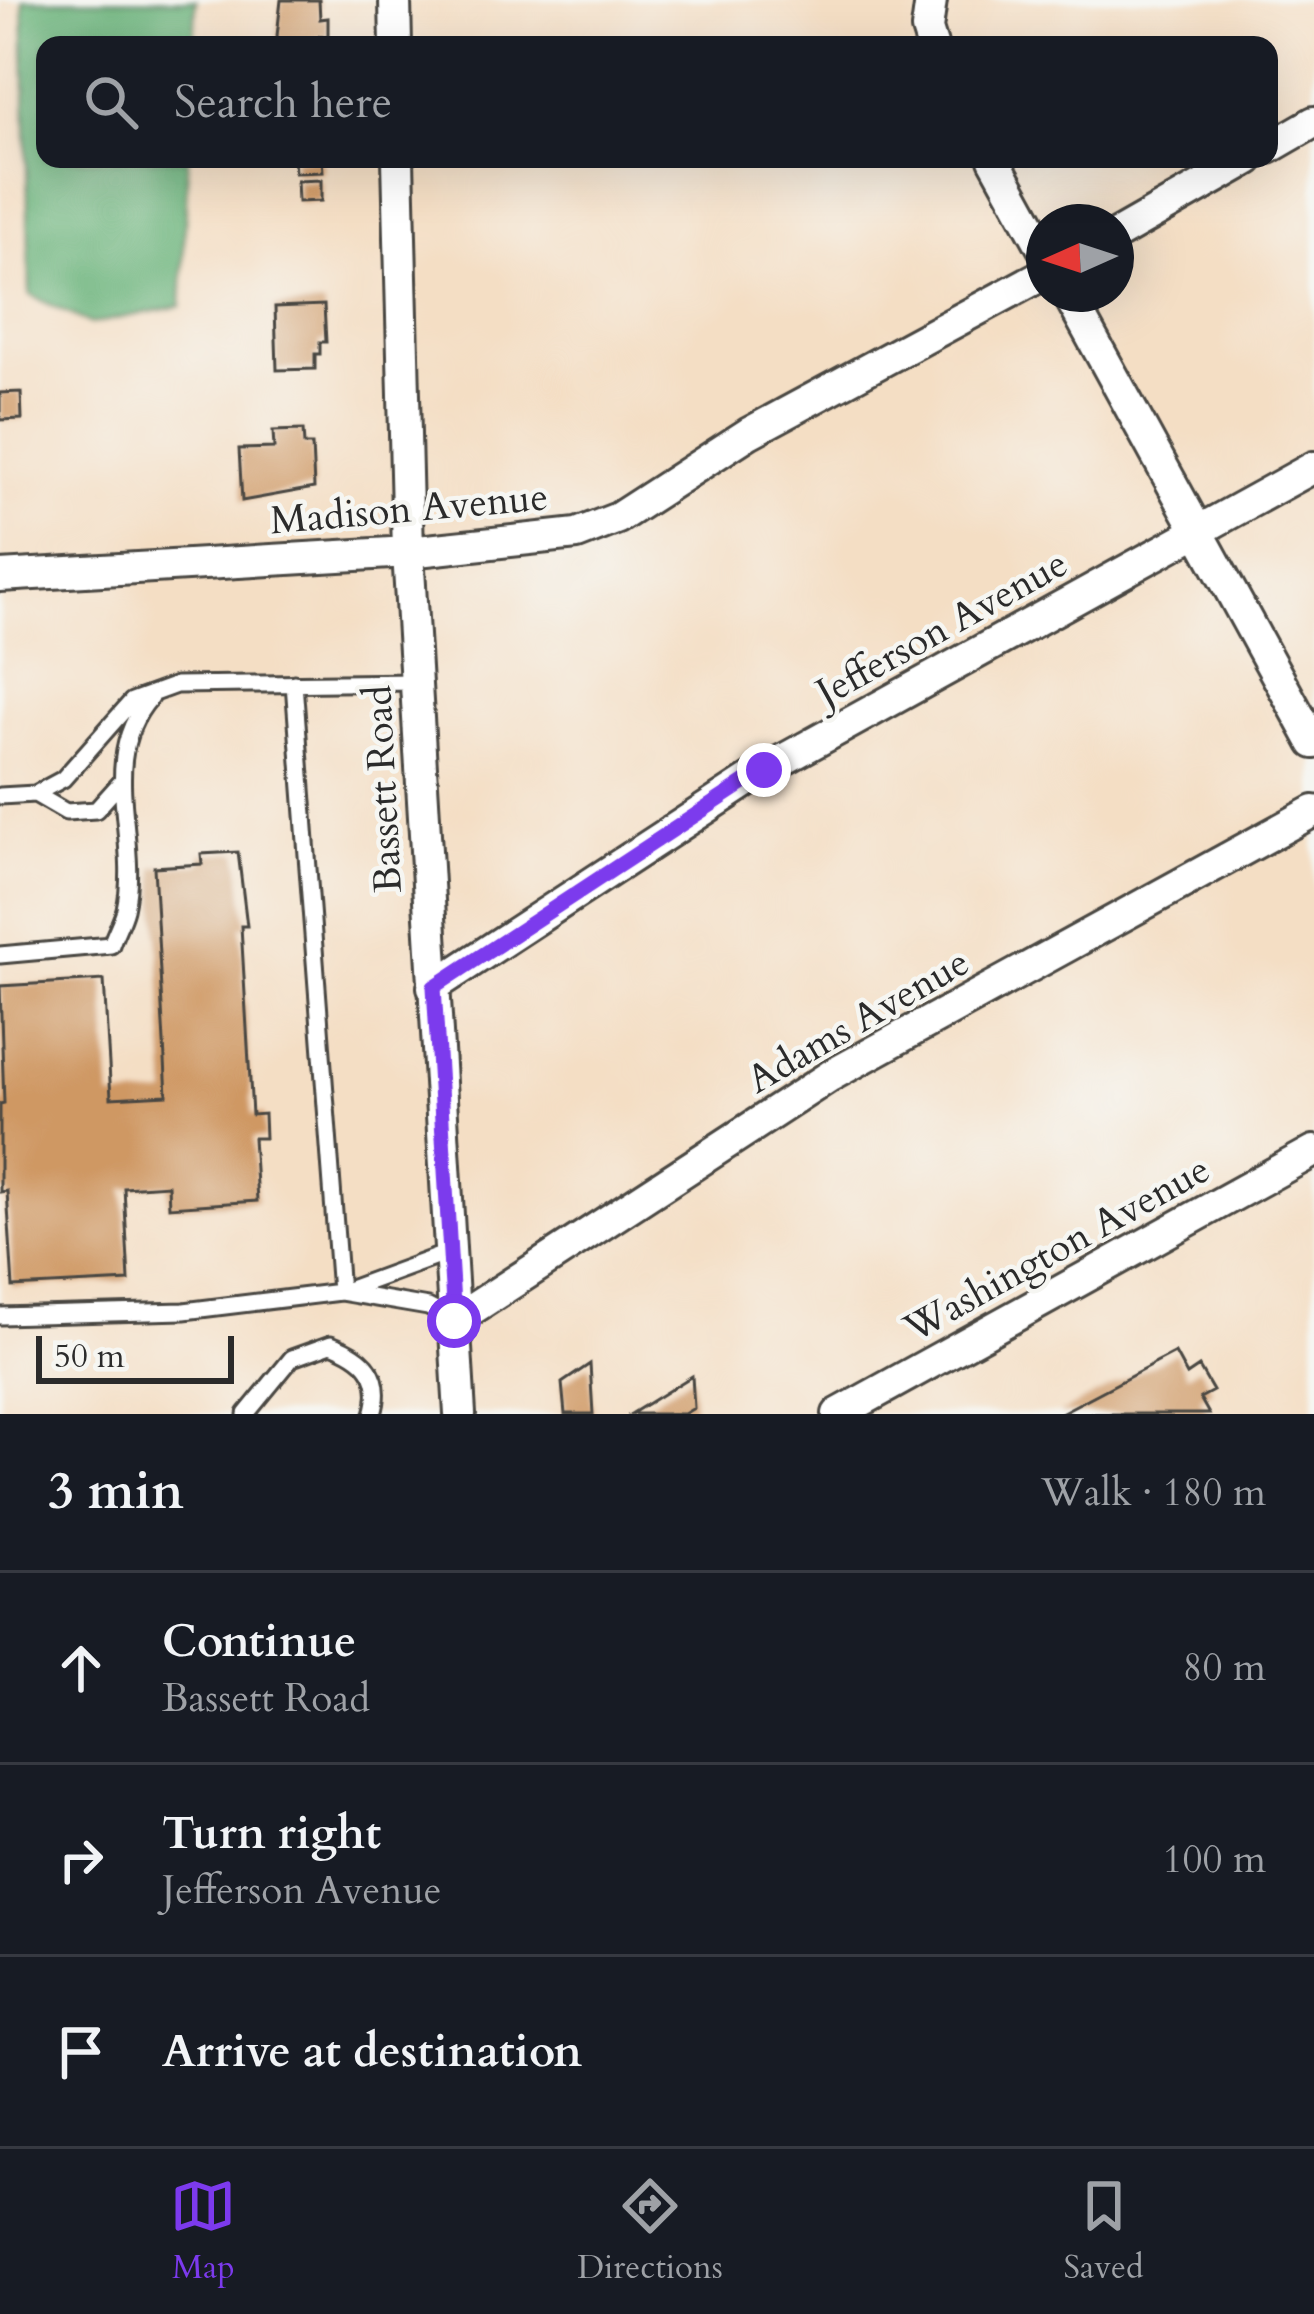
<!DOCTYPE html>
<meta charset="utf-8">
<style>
:root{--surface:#171b24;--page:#242831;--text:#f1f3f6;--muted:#9ea1a6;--line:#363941;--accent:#7c3aed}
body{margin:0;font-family:Cardo,serif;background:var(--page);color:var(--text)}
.compass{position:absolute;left:1026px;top:204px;width:108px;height:108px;border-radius:50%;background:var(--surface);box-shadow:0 12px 48px #0002;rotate:267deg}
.scale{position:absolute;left:36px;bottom:30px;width:198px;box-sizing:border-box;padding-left:12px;border:6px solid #2b2b2b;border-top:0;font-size:33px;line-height:42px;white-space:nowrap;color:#2b2b2b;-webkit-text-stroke:9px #f6f6f2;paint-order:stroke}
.stop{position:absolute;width:36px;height:36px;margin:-27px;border:9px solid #7c3aed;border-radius:50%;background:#fff}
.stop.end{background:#7c3aed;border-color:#fff;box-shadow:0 3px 12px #0008}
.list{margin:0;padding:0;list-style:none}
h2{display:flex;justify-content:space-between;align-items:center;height:156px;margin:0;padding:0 48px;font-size:51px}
h2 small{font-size:39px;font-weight:400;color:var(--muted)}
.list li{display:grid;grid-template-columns:78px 1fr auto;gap:36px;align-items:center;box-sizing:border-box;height:192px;padding:0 48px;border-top:3px solid var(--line)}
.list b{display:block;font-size:45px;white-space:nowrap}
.list p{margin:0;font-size:39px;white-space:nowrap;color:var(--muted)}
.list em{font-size:39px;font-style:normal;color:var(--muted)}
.icon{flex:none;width:66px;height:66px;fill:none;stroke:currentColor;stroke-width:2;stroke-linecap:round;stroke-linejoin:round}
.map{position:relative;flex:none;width:1314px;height:1414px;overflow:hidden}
.search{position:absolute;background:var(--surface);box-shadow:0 12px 48px #0002;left:36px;right:36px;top:36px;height:132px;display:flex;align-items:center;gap:30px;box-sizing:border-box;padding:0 42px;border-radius:24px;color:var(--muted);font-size:45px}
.sheet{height:732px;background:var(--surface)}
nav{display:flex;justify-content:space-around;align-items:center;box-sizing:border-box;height:168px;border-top:3px solid var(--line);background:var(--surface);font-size:33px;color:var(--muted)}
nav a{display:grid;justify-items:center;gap:6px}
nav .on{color:var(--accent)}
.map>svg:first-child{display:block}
</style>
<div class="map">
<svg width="1314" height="1414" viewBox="0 0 1314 1414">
<rect width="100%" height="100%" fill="#f6f6f2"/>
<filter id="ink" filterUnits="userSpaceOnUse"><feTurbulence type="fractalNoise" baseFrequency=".00833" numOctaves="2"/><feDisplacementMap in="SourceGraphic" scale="24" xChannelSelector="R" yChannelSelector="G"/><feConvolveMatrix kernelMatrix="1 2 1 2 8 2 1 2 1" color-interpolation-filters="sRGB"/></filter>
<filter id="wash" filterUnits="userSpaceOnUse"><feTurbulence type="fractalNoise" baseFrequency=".004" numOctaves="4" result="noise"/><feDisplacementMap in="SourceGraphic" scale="48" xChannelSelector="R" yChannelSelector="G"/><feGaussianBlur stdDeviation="2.7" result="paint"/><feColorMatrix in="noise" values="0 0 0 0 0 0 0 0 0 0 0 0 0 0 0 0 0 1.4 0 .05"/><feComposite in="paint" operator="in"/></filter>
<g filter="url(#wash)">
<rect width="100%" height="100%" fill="#f4dec4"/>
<path fill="#69b279" stroke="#4a6e52" stroke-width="3" d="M23 0H196L194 45H45V159H188L181 306 91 324 30 295Z"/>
<g id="blocks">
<path fill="#cf9864" d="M281 0H319L320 19 328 18V36H320V45H282L277 36Z
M294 159H322L323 172 295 173Z
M321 180V201L298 202 297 181Z
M324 305 326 342H320V354H315V369L277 370 275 307Z
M21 392 22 419 0 420V393Z
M303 430 304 445H312L314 488 242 501 239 449 274 448 273 431Z
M238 852 247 926H241L252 1115 264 1114 265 1138H253L257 1201 169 1207 168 1185 124 1188 129 1281 13 1287 7 1191 0 1192V1104L4 1103 0 986 104 980 111 1098 167 1095 154 867 202 864 201 854Z
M1175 1353 1187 1375 1199 1367 1213 1391 1200 1398 1209 1414H1059Z
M590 1364 593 1414H565L562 1383Z
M692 1376 694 1408 684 1414H631Z"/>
</g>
</g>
<g filter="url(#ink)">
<use href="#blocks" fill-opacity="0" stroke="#494642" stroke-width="3"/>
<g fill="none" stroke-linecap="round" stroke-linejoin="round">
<g stroke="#494642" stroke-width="21">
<path id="lane" d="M35 794 66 812 96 810 122 781
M0 796 35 794 63 779 132 701 176 685 416 682
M0 955 111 945C115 933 122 921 125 909 141 837 96 761 150 698
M340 1292 428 1307 453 1320
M341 1292 450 1252
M0 1316 184 1311 340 1292 294 683
M246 1414 292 1358 331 1344C364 1356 385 1375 373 1414"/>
</g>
<g stroke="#494642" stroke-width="36">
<path id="street" d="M395 0 396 45
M931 0 927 29 932 45
M1269 148 1314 122
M398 159 408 552 460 1414
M994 159 1044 250
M1116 235 1249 159
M1068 294 1314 743
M0 576 408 552 577 534 618 518 749 433 1044 274
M433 987 763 771 1314 467
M454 1321 830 1076 1314 811
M838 1414 1314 1151"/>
</g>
<use href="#lane" stroke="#fff" stroke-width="15"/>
<use href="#street" stroke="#fff" stroke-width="30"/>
</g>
</g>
<g fill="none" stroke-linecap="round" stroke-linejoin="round" filter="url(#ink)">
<path stroke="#7c3aed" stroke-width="15" d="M454 1321 434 987 764 770"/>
</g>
<g text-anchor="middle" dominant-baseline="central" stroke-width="9" stroke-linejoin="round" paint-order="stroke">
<g font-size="39" fill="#2b2b2b" stroke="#f6f6f2">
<text transform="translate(409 509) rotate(-5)">Madison Avenue</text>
<text transform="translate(942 628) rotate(-29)">Jefferson Avenue</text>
<text transform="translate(383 789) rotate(-93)">Bassett Road</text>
<text transform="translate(858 1021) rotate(-30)">Adams Avenue</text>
<text transform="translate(1057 1249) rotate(-29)">Washington Avenue</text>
</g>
</g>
</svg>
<svg class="compass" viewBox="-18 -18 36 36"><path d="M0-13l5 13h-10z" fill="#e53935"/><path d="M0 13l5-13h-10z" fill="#9ea1a6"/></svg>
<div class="scale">50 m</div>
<div class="stop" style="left:454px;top:1321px"></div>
<div class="stop end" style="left:764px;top:770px"></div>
<div class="search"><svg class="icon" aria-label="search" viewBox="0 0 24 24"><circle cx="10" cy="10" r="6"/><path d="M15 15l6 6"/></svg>Search here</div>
</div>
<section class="sheet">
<h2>3 min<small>Walk · 180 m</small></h2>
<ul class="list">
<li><svg class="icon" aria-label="ahead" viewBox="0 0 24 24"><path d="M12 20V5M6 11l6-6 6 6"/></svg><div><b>Continue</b><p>Bassett Road</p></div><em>80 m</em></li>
<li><svg class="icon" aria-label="right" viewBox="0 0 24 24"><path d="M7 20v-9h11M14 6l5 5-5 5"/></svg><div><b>Turn right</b><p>Jefferson Avenue</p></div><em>100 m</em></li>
<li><svg class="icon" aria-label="arrive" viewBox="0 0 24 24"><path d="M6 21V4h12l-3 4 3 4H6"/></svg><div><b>Arrive at destination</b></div></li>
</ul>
</section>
<nav>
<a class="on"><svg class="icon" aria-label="map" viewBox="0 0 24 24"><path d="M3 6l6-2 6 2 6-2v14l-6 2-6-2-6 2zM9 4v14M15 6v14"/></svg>Map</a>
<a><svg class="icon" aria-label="directions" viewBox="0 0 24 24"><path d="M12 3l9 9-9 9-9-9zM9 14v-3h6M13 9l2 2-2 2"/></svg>Directions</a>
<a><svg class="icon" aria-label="saved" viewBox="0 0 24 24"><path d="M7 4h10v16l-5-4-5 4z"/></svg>Saved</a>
</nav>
